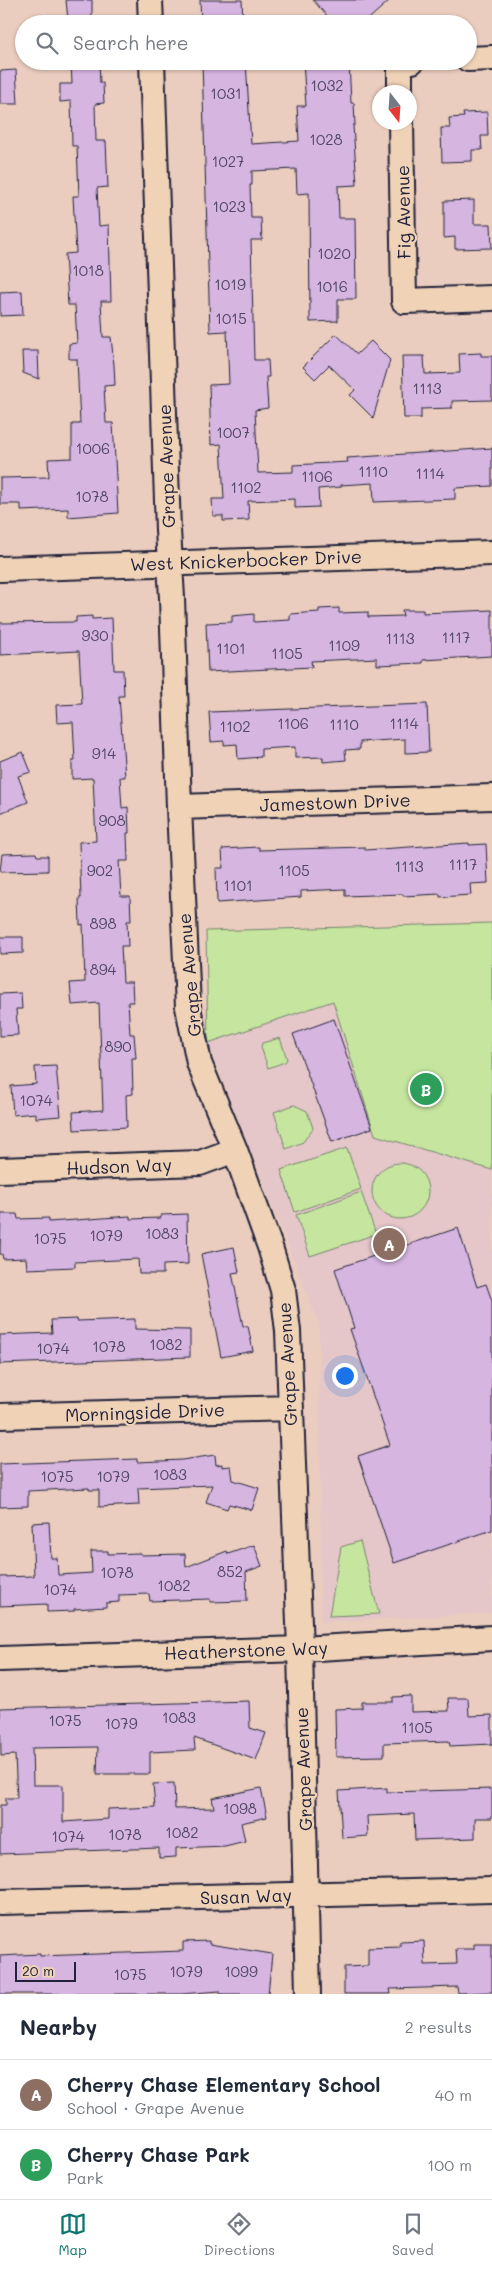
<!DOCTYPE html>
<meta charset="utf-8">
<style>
:root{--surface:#fff;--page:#f6f6f7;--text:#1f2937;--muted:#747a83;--line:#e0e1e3;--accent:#0f766e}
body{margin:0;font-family:Mali,sans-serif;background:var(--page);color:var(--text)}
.compass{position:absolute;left:372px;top:85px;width:45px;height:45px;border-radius:50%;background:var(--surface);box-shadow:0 1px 4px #0004;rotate:163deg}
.scale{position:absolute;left:15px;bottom:12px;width:61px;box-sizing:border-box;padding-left:5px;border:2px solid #22223b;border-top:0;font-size:14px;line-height:18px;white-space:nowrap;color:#22223b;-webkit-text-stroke:4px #f0d3b7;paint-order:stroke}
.you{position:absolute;left:344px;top:1375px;width:18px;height:18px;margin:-12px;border:4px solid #fff;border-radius:50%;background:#1a73e8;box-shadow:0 0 0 8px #1a73e833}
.badge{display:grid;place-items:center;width:32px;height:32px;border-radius:50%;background:var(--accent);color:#fff;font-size:16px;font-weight:700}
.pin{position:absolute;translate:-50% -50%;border:2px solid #fff;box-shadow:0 1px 5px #0006}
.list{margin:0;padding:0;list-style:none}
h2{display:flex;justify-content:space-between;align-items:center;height:65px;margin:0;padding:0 20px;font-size:21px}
h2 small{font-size:16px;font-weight:400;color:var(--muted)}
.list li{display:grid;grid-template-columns:32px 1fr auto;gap:15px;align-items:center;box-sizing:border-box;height:70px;padding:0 20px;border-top:1px solid var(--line)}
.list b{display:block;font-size:19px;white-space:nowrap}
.list p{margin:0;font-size:16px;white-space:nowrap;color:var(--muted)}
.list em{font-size:16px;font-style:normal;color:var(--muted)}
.icon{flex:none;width:28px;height:28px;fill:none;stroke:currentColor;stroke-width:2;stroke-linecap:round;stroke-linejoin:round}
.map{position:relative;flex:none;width:492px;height:1994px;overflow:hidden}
.search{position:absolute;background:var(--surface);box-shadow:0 1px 4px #0004;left:15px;right:15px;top:15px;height:55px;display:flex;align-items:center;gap:12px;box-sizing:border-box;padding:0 18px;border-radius:28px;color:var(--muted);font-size:19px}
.sheet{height:205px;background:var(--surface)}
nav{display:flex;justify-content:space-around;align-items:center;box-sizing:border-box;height:70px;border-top:1px solid var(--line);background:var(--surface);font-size:14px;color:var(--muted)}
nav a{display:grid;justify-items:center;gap:2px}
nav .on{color:var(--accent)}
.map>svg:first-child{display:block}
</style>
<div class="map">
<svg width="492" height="1994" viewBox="0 0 492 1994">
<rect width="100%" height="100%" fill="#ebcdbf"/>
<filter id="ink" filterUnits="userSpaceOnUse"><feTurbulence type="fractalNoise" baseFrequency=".02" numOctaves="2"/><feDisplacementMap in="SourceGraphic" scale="10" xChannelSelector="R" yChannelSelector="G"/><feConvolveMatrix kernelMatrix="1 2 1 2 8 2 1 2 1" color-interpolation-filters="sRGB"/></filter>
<g filter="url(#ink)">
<path fill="#e5c6c9" d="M492 923V1613L321 1622 319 1324 208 1043 206 931Z"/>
<path fill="#c6e69f" stroke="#74846d" d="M492 923V1170L375 1135 333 1001 208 1043 206 931Z
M280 1038 287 1059 285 1062 268 1068 261 1047 262 1043Z
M294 1105 307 1111 313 1128 303 1142 286 1149 274 1112Z
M347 1148 361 1189 295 1212 281 1170Z
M372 1191a28 28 0 1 1 56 0a28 28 0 1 1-56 0Z
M361 1192 376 1234 310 1256 296 1215Z
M360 1541 379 1614 329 1616 341 1547Z"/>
<path fill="#d7b5e1" stroke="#22223b" d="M66 0H92V19L68 20Z
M200 0H242L243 24H201Z
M313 0H390L363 24H334Z
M71 61H99L100 83H103L104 103 95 104 96 141H106L108 187 97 188 99 226 109 225 111 301H101L103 337H111L114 365 115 385 104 386 106 423H113L118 513 68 517V509L21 511V504H0V478L49 477 48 459 72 458V424H80L77 359H69V344L77 343 75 305H68L65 254 76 253 73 196H79L77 146H72L71 101 60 102V84H72Z
M202 61H246L251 144 299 141 297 106H306L303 61H349L351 103H354L355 125H353L357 185 338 186 339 218H355L356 299H338V321L310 322 309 193 297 194 296 169 252 171V185H250L251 218H261L262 240H251L254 360H268L269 377H266L268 408 255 410 258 473 293 472V465L348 462 347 458 492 448V486L455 488V499L374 502 373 483 341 485V487L318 489 319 507 295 508V499L248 501 249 520 223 521V516H213L212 499H224L221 444 211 445 209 385 229 384 227 331 210 332Z
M16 70 18 104H0V71Z
M487 112 488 136H481L482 150H472V161L442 162 441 128H450L449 118 464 117 463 113Z
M474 200V224H491L492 248 455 249V237L444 238V201Z
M22 291 23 315 0 316V292Z
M336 334 357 354 371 341 390 360 373 418 350 395 355 390 329 365 315 379 303 367Z
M22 351H38L39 379 23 373Z
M481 353V356H492V400L452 401V408L421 409V418H404L402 356H424L425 374 460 373 459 354Z
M339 608V613L368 612V617L403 616 402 610H423V613L492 610V656L423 660V663L377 665V658L311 661 312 667 208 672 206 623 232 622V616L254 614V622L290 620V614L319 612V609Z
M92 616V619L112 618 114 670H123L124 696H119L125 777H120L122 808 128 807 129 833H127L128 861H119L121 896H130L131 921H127L128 946H121L123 982H132L133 1002H128L130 1034H134L136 1058H132L133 1094 126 1095 127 1127 74 1130 73 1112 103 1110 99 1003 72 1005 70 983 85 982 83 924 80 925 79 898H81L79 842 96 841 93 778 72 779V761H75L73 722 57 723 56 705 82 704 79 651 0 655V623L76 622V617Z
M427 704 429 752 405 753V739L360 742V749L345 750 346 760 323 762V757L295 758V747L261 749V757L238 759 237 744 224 745V741L211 742 209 712Z
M23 752 31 772 18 776 28 802 0 813V761Z
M469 843V845L486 844 488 883 470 884 471 895 440 897V894L403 896V894L345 896V889L301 891V897L217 903 216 868H223L222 849 259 847V850L365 847V850Z
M36 853 37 856H48V871L0 872 2 854Z
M0 937H23V953L0 954Z
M21 993 22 1009H16L18 1035 0 1036V994Z
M334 1019 372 1128 332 1142 293 1034Z
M56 1066 61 1116 36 1118V1113L13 1115 11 1086 36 1084 35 1067Z
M1 1214H17L18 1219 49 1218V1222L130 1216V1219L161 1218V1215L187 1214 188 1264 163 1265V1274H139L138 1259 75 1262V1267L27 1269 26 1258 3 1259 2 1254H0Z
M458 1228 477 1287 486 1284 492 1301V1530L394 1563 358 1456 390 1445 350 1329 354 1328 335 1269Z
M234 1247 239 1272 232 1273 243 1326H248L253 1351 221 1357 201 1254Z
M77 1319V1321L135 1319V1329L190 1330V1357L0 1364V1335L52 1333 51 1320Z
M215 1455 216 1465 222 1464V1467L231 1466 233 1480 259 1488 252 1510 229 1504 227 1509 206 1502 212 1485 138 1488 139 1505 99 1507V1490H89V1488L28 1491V1506L0 1507V1464L137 1459V1462L182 1460Z
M49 1522 51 1558H57L58 1575 92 1573 91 1551H108V1554L141 1553V1555L185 1554 186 1567 227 1551 228 1554 254 1545 262 1566 246 1572 247 1601 210 1602V1599L150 1601 149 1594 119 1595V1602L106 1603V1607L74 1609V1611L47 1612V1604L0 1606V1577L34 1576 32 1523Z
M411 1696V1712L449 1711 448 1698H468L469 1716 492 1715V1744L450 1746 449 1741 384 1743V1756L336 1757 335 1709 362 1708V1702H393V1697Z
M249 1701 250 1728 266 1733 256 1760 194 1738 195 1750 150 1752V1774H97L98 1747 32 1748 33 1785H63V1822L108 1819V1809L155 1807 153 1784 174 1783 175 1809 214 1808 212 1798 261 1788 267 1817 241 1823 245 1841 225 1846 176 1848V1857L159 1858V1848L0 1854V1805H6V1798H17L15 1755 1 1756 0 1708Z
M387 1788V1792L492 1789V1818H475V1838L415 1840 414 1814 367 1816 368 1836 342 1838 339 1791Z
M209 1941V1944L272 1954 268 1994H220V1991L181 1994H0V1956L40 1954V1956L183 1951V1942Z
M424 1941 425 1965 457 1964 456 1949H474V1944H492V1992L458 1993 457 1987 390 1989 391 1994H344V1967L368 1966V1948L400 1947V1942Z"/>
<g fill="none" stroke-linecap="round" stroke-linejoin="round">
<g stroke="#22223b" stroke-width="28">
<path id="minor" d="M150 0 151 24
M468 59 492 58
M152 61 168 530 172 598 179 807 188 1007 199 1063 235 1150 270 1247 283 1290 288 1331 300 1649 308 1994
M400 92V62L412 61
M401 122 404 301 492 298
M0 569 492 553
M179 807 492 797
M0 1170 200 1163 235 1150
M0 1416 290 1408
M0 1659 300 1649 492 1638
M0 1902 492 1890"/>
</g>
<use href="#minor" stroke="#f0d3b7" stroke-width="24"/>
</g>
</g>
<g text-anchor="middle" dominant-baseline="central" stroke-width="4.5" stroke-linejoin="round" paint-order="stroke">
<g font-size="15" fill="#4f4764">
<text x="327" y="85">1032</text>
<text x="226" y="93">1031</text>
<text x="326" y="139">1028</text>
<text x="228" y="161">1027</text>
<text x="229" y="206">1023</text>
<text x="334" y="253">1020</text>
<text x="88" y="270">1018</text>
<text x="230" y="284">1019</text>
<text x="332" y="286">1016</text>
<text x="231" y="318">1015</text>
<text x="427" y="388">1113</text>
<text x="233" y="432">1007</text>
<text x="93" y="448">1006</text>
<text x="373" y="471">1110</text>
<text x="430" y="473">1114</text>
<text x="317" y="476">1106</text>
<text x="246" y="487">1102</text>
<text x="92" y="496">1078</text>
<text x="95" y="635">930</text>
<text x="456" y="637">1117</text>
<text x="400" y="638">1113</text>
<text x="344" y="645">1109</text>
<text x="231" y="648">1101</text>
<text x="287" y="653">1105</text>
<text x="293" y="723">1106</text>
<text x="404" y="723">1114</text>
<text x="344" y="724">1110</text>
<text x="235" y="726">1102</text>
<text x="104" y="753">914</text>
<text x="112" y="820">908</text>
<text x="463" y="864">1117</text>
<text x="409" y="866">1113</text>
<text x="100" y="870">902</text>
<text x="294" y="870">1105</text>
<text x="238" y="885">1101</text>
<text x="103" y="923">898</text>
<text x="103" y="969">894</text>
<text x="118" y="1046">890</text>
<text x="36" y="1100">1074</text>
<text x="162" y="1233">1083</text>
<text x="106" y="1235">1079</text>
<text x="50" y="1238">1075</text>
<text x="166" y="1344">1082</text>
<text x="109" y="1346">1078</text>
<text x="53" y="1348">1074</text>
<text x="170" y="1474">1083</text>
<text x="57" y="1476">1075</text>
<text x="113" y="1476">1079</text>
<text x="230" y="1571">852</text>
<text x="117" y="1572">1078</text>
<text x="174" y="1585">1082</text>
<text x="60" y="1589">1074</text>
<text x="179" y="1717">1083</text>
<text x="65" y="1720">1075</text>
<text x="121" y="1723">1079</text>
<text x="417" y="1727">1105</text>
<text x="240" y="1808">1098</text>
<text x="182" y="1832">1082</text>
<text x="125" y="1834">1078</text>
<text x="68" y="1836">1074</text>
<text x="186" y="1971">1079</text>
<text x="241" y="1971">1099</text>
<text x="130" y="1974">1075</text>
</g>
<g font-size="18" fill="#22223b" stroke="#f0d3b7">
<text transform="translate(403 212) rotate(-91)">Fig Avenue</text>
<text transform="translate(166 466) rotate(-92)">Grape Avenue</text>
<text transform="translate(246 560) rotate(-2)">West Knickerbocker Drive</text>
<text transform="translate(335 802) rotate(-2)">Jamestown Drive</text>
<text transform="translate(189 975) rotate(-95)">Grape Avenue</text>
<text transform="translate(119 1166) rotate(-2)">Hudson Way</text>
<text transform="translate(287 1364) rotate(-93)">Grape Avenue</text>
<text transform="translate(145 1412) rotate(-2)">Morningside Drive</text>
<text transform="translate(246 1650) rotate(-2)">Heatherstone Way</text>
<text transform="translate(303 1769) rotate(-92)">Grape Avenue</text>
<text transform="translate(246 1896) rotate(-2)">Susan Way</text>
</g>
</g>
</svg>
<svg class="compass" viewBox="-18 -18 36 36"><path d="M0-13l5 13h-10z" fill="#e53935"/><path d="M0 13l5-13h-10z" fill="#747a83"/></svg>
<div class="scale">20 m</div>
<div class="you"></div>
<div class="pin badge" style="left:389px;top:1244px;background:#8d6e63">A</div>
<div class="pin badge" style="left:426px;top:1089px;background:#2e9e5b">B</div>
<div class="search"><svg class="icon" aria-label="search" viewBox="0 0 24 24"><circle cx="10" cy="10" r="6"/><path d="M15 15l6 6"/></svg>Search here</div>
</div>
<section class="sheet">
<h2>Nearby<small>2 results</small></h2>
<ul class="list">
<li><span class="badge" style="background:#8d6e63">A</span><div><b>Cherry Chase Elementary School</b><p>School · Grape Avenue</p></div><em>40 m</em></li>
<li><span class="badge" style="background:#2e9e5b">B</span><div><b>Cherry Chase Park</b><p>Park</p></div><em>100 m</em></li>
</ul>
</section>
<nav>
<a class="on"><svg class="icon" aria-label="map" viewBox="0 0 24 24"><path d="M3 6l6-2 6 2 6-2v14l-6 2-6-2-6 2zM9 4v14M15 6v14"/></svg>Map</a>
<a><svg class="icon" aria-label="directions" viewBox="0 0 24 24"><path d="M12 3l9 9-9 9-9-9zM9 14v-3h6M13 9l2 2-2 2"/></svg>Directions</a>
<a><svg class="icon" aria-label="saved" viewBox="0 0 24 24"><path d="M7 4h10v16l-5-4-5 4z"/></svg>Saved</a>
</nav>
